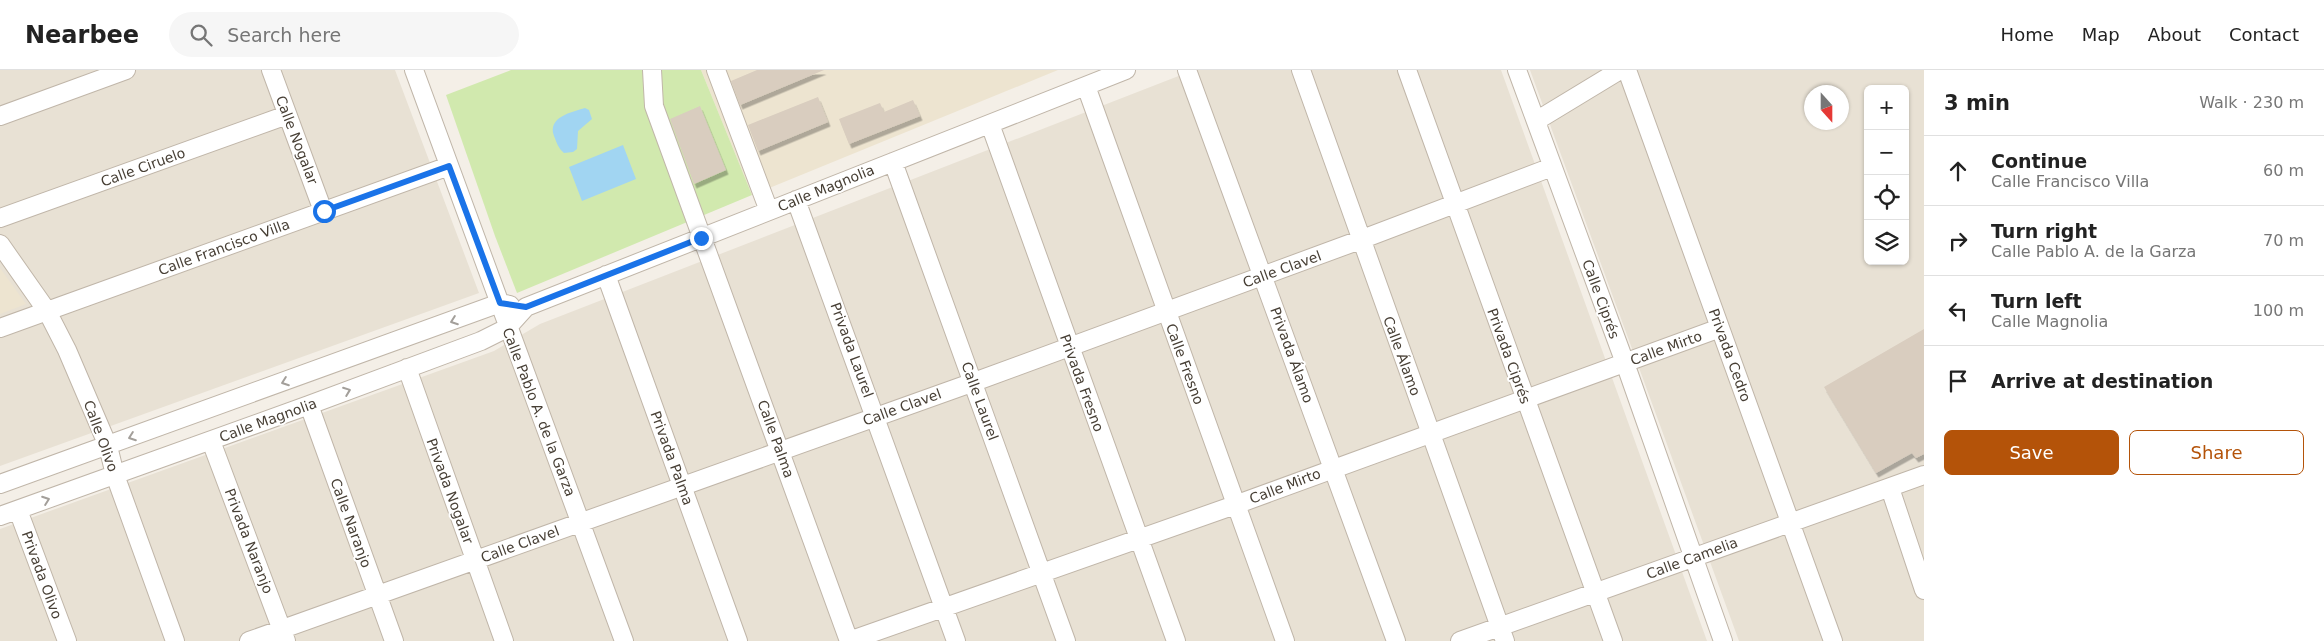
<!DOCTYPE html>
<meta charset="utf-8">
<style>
:root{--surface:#fff;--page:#f6f6f6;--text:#222;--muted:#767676;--line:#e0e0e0;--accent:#b45309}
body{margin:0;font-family:"DejaVu Sans",sans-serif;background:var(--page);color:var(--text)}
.controls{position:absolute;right:15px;top:15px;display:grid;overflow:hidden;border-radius:8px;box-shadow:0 1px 4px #0004}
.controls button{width:45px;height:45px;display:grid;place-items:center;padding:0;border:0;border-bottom:1px solid var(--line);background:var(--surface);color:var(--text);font:25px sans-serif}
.compass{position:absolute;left:1804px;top:15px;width:45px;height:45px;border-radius:50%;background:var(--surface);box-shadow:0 1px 4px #0004;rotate:159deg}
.stop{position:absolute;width:15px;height:15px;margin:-11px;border:4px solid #1a73e8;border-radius:50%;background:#fff}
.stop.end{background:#1a73e8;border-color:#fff;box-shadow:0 1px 5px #0008}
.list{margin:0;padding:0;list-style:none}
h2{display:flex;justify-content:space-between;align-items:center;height:65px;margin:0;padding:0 20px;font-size:21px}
h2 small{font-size:16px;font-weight:400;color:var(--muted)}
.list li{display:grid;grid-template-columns:32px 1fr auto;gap:15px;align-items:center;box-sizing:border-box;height:70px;padding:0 20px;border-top:1px solid var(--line)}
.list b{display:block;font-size:19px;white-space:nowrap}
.list p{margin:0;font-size:16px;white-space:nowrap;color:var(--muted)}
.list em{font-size:16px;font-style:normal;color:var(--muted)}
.actions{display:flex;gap:10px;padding:15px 20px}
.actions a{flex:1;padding:11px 0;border:1px solid var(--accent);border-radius:8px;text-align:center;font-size:18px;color:var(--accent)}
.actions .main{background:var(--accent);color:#fff}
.icon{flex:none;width:28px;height:28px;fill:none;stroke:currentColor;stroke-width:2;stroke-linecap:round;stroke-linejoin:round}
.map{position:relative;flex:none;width:1924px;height:571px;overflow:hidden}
header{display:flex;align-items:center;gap:30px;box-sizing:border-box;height:70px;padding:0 25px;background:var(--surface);border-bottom:1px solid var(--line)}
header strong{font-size:24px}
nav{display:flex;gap:28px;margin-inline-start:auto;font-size:18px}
.search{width:350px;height:45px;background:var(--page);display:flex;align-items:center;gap:12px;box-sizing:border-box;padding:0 18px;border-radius:28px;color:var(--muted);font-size:19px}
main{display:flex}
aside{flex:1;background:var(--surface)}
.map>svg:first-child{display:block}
</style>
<header>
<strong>Nearbee</strong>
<div class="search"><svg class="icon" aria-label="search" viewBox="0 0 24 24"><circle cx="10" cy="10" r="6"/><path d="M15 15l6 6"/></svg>Search here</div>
<nav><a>Home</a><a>Map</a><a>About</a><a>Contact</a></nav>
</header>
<main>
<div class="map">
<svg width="1924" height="571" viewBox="0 0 1924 571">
<defs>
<filter id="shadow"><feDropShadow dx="2.5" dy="4.5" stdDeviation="0" flood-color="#0004"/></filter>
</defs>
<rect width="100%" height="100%" fill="#f4efe7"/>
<path fill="#e8e1d4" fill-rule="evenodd" d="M0 0H395L479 223 0 396Z
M1194 0H1501L1707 571H0V459L494 281 540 254Z
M1530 0H1924V571H1739ZM1868 19H1905V191H1868ZM1812 22H1842V52H1812Z"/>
<path fill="#ede4d0" d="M701 0H1058L752 125Z
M0 198 26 234 0 244Z"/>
<path fill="#d1e9ae" d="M511 0H701L752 125 517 223 495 166 446 25Z"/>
<path fill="#a1d5f2" d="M585 38 589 40 592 49 578 61 577 79 573 82 564 83C558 78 557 73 554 66 547 47 572 42 585 38Z
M623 75 636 109 582 131 569 97Z"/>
<path fill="#d9cdbf" filter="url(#shadow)" d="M757 0H824L740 35 731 11Z
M818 27 828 52 758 81 748 55Z
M913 30 920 46 849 74 839 49 880 33 884 42Z
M700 36 726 100 694 114 670 49Z
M1924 259V384L1916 388 1912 383 1876 403 1824 317Z"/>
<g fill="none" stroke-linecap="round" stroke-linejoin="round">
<g stroke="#c0b6a9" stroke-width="20">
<path id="minor" d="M271 0 323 141
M414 0 624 571
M652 0 654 36 849 571
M716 0 769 141
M1187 0 1396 571
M1301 0 1505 571
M1407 0 1613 571
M1517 0 1625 293 1723 571
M1627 0 1833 571
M1086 16 1285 571
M0 46 126 0
M1536 51 1620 0
M990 54 1176 571
M893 92 1066 571
M796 130 956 571
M0 148 287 45
M0 174 47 241 67 280 108 376 115 405 175 571
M606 205 738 571
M0 258 449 96
M407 298 504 571
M309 335 394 571
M211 371 286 571
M0 414 500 233 510 235
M1890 418 1924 520
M18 440 67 571
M0 446 309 335 481 271 507 258 526 237 1126 0
M249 571 974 312 1360 170 1552 97
M849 571 1235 435 1720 258
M1460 571 1924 405"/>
</g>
<use href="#minor" stroke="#fff" stroke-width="18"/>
</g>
<defs><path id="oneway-chevron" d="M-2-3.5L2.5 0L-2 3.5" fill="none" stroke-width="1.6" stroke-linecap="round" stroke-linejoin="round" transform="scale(1.25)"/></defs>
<g stroke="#a39f9a">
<use href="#oneway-chevron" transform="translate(454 251) rotate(160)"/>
<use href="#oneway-chevron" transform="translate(285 312) rotate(160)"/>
<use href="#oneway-chevron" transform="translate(347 321) rotate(-21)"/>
<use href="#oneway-chevron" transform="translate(132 367) rotate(160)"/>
<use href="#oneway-chevron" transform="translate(46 430) rotate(-20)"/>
</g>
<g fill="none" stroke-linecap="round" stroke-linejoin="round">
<path stroke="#1a73e8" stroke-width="6" d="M324 141 449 96 500 233 526 237 701 168"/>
</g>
<g text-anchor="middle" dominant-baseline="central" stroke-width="4" stroke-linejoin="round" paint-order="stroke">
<g font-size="14" fill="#473f35" stroke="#fff">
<text transform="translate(297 70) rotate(69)">Calle Nogalar</text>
<text transform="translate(143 97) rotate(-20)">Calle Ciruelo</text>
<text transform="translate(826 118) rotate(-22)">Calle Magnolia</text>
<text transform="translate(224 177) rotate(-20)">Calle Francisco Villa</text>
<text transform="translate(1282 199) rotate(-20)">Calle Clavel</text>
<text transform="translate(1601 229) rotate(70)">Calle Ciprés</text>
<text transform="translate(1666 278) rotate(-20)">Calle Mirto</text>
<text transform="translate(852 280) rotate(70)">Privada Laurel</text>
<text transform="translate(1292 285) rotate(70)">Privada Álamo</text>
<text transform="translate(1730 285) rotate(70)">Privada Cedro</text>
<text transform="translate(1402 286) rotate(70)">Calle Álamo</text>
<text transform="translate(1509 286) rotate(70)">Privada Ciprés</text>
<text transform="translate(1185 294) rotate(70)">Calle Fresno</text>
<text transform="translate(1082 313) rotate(70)">Privada Fresno</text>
<text transform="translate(980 331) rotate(70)">Calle Laurel</text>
<text transform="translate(902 337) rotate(-20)">Calle Clavel</text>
<text transform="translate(539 342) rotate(69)">Calle Pablo A. de la Garza</text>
<text transform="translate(268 350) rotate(-20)">Calle Magnolia</text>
<text transform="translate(101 366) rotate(70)">Calle Olivo</text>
<text transform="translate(776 369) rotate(70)">Calle Palma</text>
<text transform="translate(672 388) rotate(70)">Privada Palma</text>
<text transform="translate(1285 416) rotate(-21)">Calle Mirto</text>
<text transform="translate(450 421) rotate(70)">Privada Nogalar</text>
<text transform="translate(351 453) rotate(70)">Calle Naranjo</text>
<text transform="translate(249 471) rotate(69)">Privada Naranjo</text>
<text transform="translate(520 474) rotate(-20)">Calle Clavel</text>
<text transform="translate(1692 488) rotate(-20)">Calle Camelia</text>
<text transform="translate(42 505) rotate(70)">Privada Olivo</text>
</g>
</g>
</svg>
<div class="controls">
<button>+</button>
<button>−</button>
<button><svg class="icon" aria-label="locate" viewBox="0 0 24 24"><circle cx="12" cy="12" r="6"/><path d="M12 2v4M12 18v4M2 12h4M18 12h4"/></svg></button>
<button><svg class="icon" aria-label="layers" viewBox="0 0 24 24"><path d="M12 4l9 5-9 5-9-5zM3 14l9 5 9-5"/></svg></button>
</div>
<svg class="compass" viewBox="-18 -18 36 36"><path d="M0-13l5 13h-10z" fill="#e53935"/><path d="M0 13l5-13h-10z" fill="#767676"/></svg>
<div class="stop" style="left:324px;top:141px"></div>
<div class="stop end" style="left:701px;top:168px"></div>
</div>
<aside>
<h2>3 min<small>Walk · 230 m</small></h2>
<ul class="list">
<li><svg class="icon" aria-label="ahead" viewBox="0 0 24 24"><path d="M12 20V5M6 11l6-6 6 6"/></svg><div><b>Continue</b><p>Calle Francisco Villa</p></div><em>60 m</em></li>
<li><svg class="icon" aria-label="right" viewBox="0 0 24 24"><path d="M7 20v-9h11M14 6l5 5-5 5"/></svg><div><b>Turn right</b><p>Calle Pablo A. de la Garza</p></div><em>70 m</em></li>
<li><svg class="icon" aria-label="left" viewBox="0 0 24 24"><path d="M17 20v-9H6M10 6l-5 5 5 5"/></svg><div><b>Turn left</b><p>Calle Magnolia</p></div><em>100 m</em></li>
<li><svg class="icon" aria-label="arrive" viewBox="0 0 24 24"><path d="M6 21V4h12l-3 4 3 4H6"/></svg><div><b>Arrive at destination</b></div></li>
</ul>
<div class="actions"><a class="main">Save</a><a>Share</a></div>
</aside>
</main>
